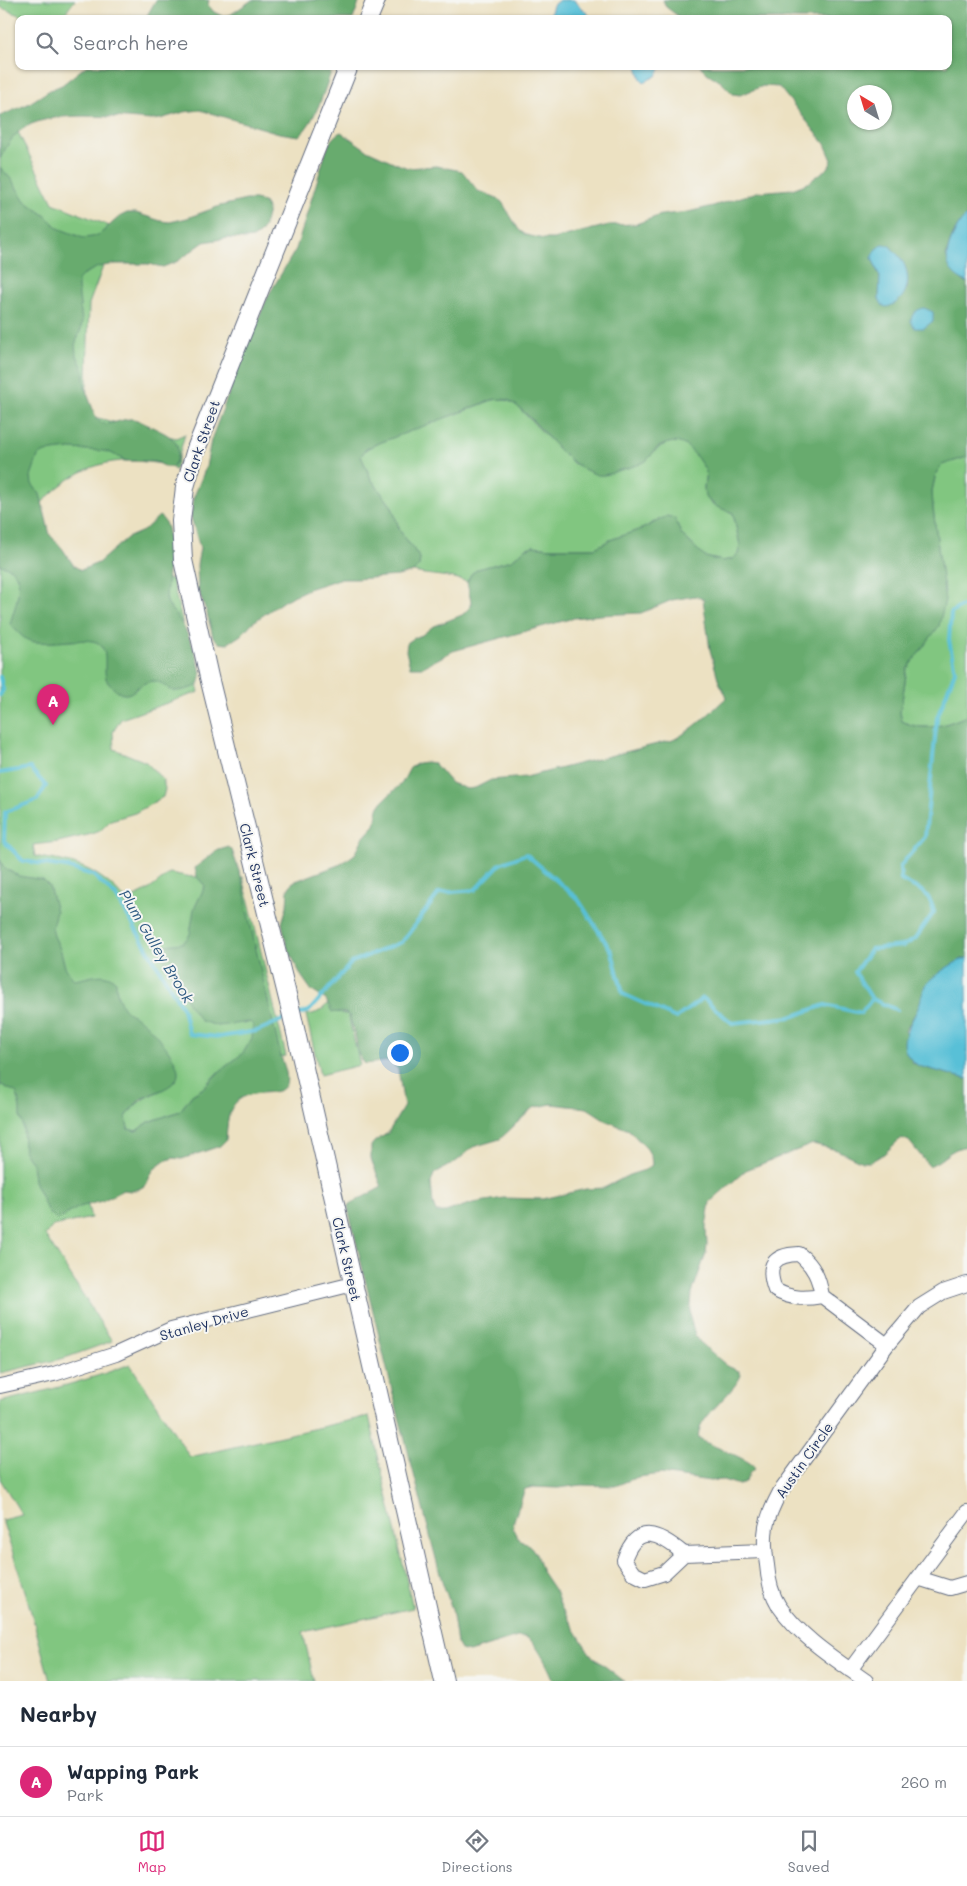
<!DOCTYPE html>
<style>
:root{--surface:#fff;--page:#f2f2f3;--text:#1f2937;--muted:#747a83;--line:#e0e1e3;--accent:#db2777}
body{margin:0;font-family:Mali,sans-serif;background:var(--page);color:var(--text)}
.compass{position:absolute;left:847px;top:85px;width:45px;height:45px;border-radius:50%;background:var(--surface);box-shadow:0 1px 4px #0004;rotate:322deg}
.you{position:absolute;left:399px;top:1052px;width:18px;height:18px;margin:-12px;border:4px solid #fff;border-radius:50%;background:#1a73e8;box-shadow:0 0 0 8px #1a73e833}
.badge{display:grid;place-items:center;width:32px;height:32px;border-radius:50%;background:var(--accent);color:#fff;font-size:16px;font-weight:700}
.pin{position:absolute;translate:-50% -41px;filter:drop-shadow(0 1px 2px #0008)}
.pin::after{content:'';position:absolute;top:26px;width:18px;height:15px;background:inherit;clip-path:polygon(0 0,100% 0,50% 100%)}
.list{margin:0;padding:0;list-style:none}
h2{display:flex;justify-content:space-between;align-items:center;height:65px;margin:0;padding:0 20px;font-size:21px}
h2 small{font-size:16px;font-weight:400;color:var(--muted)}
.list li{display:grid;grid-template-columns:32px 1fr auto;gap:15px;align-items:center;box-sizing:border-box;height:70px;padding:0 20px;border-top:1px solid var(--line)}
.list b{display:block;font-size:19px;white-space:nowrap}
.list p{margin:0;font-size:16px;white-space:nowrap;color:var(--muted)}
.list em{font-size:16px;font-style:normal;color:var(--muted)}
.icon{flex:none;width:28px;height:28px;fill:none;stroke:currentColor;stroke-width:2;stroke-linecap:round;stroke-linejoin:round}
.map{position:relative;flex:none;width:967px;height:1681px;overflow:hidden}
.search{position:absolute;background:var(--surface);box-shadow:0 1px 4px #0004;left:15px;right:15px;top:15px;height:55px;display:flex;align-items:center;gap:12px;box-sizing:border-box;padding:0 18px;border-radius:10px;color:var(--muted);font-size:19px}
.sheet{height:135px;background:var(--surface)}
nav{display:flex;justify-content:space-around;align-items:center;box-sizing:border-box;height:70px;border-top:1px solid var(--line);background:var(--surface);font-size:14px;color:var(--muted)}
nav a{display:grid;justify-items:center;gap:2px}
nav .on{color:var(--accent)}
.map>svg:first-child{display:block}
</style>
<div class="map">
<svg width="967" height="1681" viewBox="0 0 967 1681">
<rect width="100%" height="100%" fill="#f6f6f2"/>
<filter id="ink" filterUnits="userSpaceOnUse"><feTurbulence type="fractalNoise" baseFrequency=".02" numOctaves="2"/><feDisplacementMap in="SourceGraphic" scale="10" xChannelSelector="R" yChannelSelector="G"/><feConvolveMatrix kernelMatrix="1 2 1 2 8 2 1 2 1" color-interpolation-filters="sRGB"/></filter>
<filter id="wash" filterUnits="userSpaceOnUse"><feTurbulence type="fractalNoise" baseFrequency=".0096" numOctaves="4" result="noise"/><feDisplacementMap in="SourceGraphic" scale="20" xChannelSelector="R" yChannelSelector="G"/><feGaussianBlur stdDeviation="1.12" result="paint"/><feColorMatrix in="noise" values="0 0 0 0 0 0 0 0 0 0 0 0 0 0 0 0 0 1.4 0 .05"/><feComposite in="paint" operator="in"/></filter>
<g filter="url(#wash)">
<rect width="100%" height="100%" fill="#ece1c2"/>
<path fill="#81c680" stroke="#4e7a6f" d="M0 0H75L66 12 57 19H23L19 15 0 7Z
M18 132 53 203 117 229 89 304 86 415 176 438 185 434 175 470C168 464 156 463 146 462 100 456 68 474 38 507 34 511 27 517 25 522 22 529 22 572 22 583L172 579 199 692 121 719 113 732 114 749 146 762 163 780 165 789 163 797 135 813 111 820 100 831 92 834 58 842 33 845 35 856C46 859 56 859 66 862 90 867 108 880 124 898 139 900 158 883 169 873 179 874 186 877 197 877L206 886 243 877 286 1056 218 1072 202 1089 192 1095 180 1111 149 1122 136 1131 128 1129 126 1117C137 1102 142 1098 160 1091L65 1110 91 1218 53 1226 45 1235 112 1341 65 1358 0 1373V141Z
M500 399 509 401 516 405 574 464 647 460C656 448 671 435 687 446 695 451 701 463 706 471L704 488 710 503 733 513 740 545 738 554 732 559 723 561 705 557 681 534 675 518 659 519 644 528 610 540 595 548H551L533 546 525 549 512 560 478 569 471 574 467 582C450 575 431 576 413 572L419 566 420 558 400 531 392 507 371 479 361 456 366 449 374 445 438 419 454 415 492 400Z
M967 457V716C945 725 925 733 902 721L900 713 907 669 945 592 941 574 933 508 932 491 936 473 941 465Z
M336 992 342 1014H348L360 1065 320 1075 306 1015C322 1014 328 1004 336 992Z
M130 1364 190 1457 369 1416 413 1608 303 1632 314 1681H50L26 1594 2 1520 22 1515 0 1479V1402C44 1391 88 1381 130 1364Z"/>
<path fill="#68ab6e" stroke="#426d66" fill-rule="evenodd" d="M156 0H209L208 5 214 12 222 16 230 15 252 0H360L353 19H145Z
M663 0H967V216C955 225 949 243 946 256L962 280 967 282V457L942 465 936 473 932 491 933 508 945 600 939 626 907 669 900 713 902 721C925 733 945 725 967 716V958L962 959 947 968 926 985 918 1009 905 1031 912 1062 919 1066 967 1079V1146C948 1149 945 1160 929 1166L909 1141 901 1138 884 1154 870 1162H862L837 1150 813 1144 746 1170 710 1202 706 1227 707 1245 706 1253 692 1293 690 1318 695 1335 701 1343 727 1366 739 1371 741 1375C735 1393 693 1421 699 1439 709 1445 752 1460 755 1468L749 1474 746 1481 739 1485 723 1480 710 1481 661 1474 638 1477 615 1486 582 1485 558 1488 533 1487 525 1489 514 1520 513 1529 517 1537 531 1547 536 1554 541 1570 555 1591 561 1607 587 1649 592 1656 624 1681H554C550 1671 536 1640 525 1637 524 1637 517 1637 517 1637L469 1652 461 1650 457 1643 452 1609 441 1578 392 1390 348 1208 350 1204 382 1187 371 1159V1146L374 1142 388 1133 404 1106 398 1069 389 1061 365 1064 358 1054 356 1039 349 1015 345 1013 332 1012 326 1000 312 991 302 977 287 947 282 923 287 906 288 889 293 882 341 864 355 854 363 838 375 825 378 808 383 801 402 783 410 768 418 763 426 762 434 763 451 783 467 789 475 788 491 780 526 777 673 740C693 730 711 712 727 697L719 682 710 650 703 599 695 596 672 600 641 613 600 615 574 618 453 651 423 667H410L406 651 407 643 414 638 422 635 432 627 462 615 469 609 471 602 467 582 471 574 478 569 512 560 525 549 533 546 551 548H595L610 540 644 528 667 516 675 518 681 534 705 557 723 561 732 559 738 554 740 545 733 513 717 507 705 497 704 488 706 471C694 453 684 433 659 447 653 450 651 457 646 461 638 466 626 468 617 471 609 474 602 477 595 474 564 463 549 435 526 414 520 409 515 403 508 400 502 399 498 399 492 400L374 445 366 449 361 456 371 479 392 507 400 531 420 558 419 566 413 572 398 576 356 579H339L308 589 285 600 252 623 241 635 227 644 219 643 213 637 207 613 198 590 197 565 200 548 191 517 193 499 206 467 211 440 241 361 268 296 296 249 326 152C329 143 332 136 341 132L367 150 400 165 408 168 436 166 462 171 478 191 495 197 502 202 519 230 526 235 544 239H553L609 225 636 224 661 215 688 212 713 206 757 192 792 189 808 183 829 167 832 160 825 144 779 87 763 86 740 95 733 94 721 82 707 73 700 66H948V19H682L666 7ZM854 92H884V122H854ZM890 246C902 261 910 268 907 289L879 299 880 277 872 258ZM551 1104 587 1108 609 1122 629 1130 647 1149 651 1156 652 1165 645 1170 629 1175 604 1188 586 1189 543 1199 504 1198 473 1203 445 1212H436L433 1204 431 1183 434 1174 437 1172 457 1161 473 1147 500 1139 533 1108Z
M86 66H333C325 88 317 120 299 136L279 133 200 110 184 112 160 119 152 120C118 118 47 108 20 131 11 138 5 149 0 159V116L28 104 50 90 62 85Z
M0 167 11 179 25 201 46 216 58 228 83 238 92 237 100 234 119 217 127 213H136L161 221 170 222 187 218 220 206 246 200H255L264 202 268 210 264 226 260 233 253 238 245 239 228 238 204 242 178 261 163 267 148 264H115L98 267 84 274 78 280V288L82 321 81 329 75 345 76 353 83 369 85 388 97 420C106 429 119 419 130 419 136 418 143 423 148 425 169 435 187 441 173 467H165L159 463 151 461H126L111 453 103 451 70 449 45 452 38 456 31 476 32 484 40 494 42 502 50 535 62 548 74 566 81 570 98 563 127 538 143 531 159 516C162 518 165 521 166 525 172 540 167 581 166 598 168 608 177 615 182 624 188 634 208 675 198 685 195 688 181 691 176 691 169 692 163 681 153 681 132 683 132 707 110 685 99 675 112 652 98 643 88 636 48 646 30 641 22 638 16 630 10 624 15 605 31 570 0 565Z
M229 847 232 850 244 886 248 914 281 1057C304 1113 252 1078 233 1106 227 1115 227 1130 226 1140L220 1146 182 1159 173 1158 165 1161 153 1170 146 1185 139 1189 131 1191 123 1190 102 1201 79 1207 58 1220 51 1215 46 1208 34 1181 32 1164 24 1151 23 1125 20 1117V1109L17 1093 2 1085H0V859L4 868 19 876 43 880 49 886 56 911 52 928 54 936 61 951 65 967 74 980C90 978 103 970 116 981 116 990 118 1000 123 1007 128 1014 136 1016 142 1021 153 1030 180 1060 178 1074 177 1088 151 1093 141 1099 135 1104 130 1111 126 1117L128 1129 136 1131 149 1122 180 1111 192 1095 202 1089 220 1071 243 1053 252 1038 253 1025 250 1022 218 1026 201 1021 191 1008 162 955 163 948 165 945 182 943 188 938 190 934 194 909 205 886 197 877 195 868 216 851Z"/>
<path fill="#59c0d7" stroke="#3a789a" d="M559 0H574L593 19H549L553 5Z
M637 66H662L656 76 644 82 641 79Z
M967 216V282C942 271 944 253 955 232 958 226 961 220 967 216Z
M883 244C891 244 892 250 898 255 913 272 911 300 887 307L883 306 879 299 880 277 872 258 876 250Z
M924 308 933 312V321L924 328H915L911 321C912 313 916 310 924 308Z
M967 958V1079L919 1066C892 1048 908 1030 918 1008 921 1001 922 993 925 986 930 977 957 960 967 958Z"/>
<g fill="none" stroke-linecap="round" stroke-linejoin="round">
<path stroke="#59c0d7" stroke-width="4" d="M0 677 3 690 0 695
M0 773 30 768 46 786 37 800 5 812 4 841 23 861 66 867 93 875 116 896 183 1009 189 1034 219 1037 257 1031 287 1018
M872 999 897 1010
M296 1015 309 1011 352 962 402 942 439 893 475 890 500 864 526 854 578 899 612 952 623 994 676 1018 703 998 732 1023 791 1017 825 1005 861 1013 872 999 855 972 871 949 903 946 915 939 934 912C928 888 919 891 901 880L900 867 906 859 925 837 937 718 955 671 949 640 951 613 960 607 967 605"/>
</g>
</g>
<g filter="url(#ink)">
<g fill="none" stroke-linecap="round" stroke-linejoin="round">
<g stroke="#646d81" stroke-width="16">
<path id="minor" d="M822 1296C804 1299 791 1299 775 1290 766 1265 773 1255 799 1254 814 1266 819 1278 822 1296L887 1345
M0 1386 54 1374 116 1354 171 1329 353 1284
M684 1554 664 1573 645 1579 633 1573 624 1560C637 1522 659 1533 684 1554L764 1551
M918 1578 950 1588 967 1583
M850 1670 967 1512
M866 1681C835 1659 800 1637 779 1606 772 1595 768 1578 767 1565 762 1533 765 1520 780 1492L887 1345 919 1307 943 1292 967 1284"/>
</g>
<g stroke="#646d81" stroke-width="20">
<path id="major" d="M368 19 376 0
M349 66 196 449 185 487 181 521 183 560 209 677 291 1011 444 1681"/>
</g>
<use href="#minor" stroke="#fff" stroke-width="14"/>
<use href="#major" stroke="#fff" stroke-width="18"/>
</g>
</g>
<g text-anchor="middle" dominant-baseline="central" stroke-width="4" stroke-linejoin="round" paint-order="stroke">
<g font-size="14" fill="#1b2f5e" stroke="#f6f6f2">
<text transform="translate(201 441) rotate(-71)">Clark Street</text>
<text transform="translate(255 865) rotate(76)">Clark Street</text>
<text transform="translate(347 1259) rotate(77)">Clark Street</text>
<text transform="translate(204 1323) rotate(-16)">Stanley Drive</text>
<text transform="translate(804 1460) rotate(-55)">Austin Circle</text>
</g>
<g font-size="15" font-style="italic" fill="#2e5a82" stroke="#f6f6f2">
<text transform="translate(157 946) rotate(59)">Plum Gulley Brook</text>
</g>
</g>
</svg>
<svg class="compass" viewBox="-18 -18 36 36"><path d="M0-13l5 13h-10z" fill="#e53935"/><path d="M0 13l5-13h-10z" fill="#747a83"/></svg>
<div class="you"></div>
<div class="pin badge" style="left:53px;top:725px">A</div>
<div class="search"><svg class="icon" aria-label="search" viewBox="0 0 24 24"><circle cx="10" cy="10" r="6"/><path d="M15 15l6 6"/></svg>Search here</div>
</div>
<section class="sheet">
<h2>Nearby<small></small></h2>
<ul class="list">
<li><span class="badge">A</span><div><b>Wapping Park</b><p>Park</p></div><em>260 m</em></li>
</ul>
</section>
<nav>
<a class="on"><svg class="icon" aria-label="map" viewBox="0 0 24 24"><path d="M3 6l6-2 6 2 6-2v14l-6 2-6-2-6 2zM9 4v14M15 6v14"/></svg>Map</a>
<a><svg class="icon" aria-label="directions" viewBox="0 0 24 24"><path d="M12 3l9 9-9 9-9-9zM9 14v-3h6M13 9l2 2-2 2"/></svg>Directions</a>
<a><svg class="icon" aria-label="saved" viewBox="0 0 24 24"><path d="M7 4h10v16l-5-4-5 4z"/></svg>Saved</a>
</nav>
